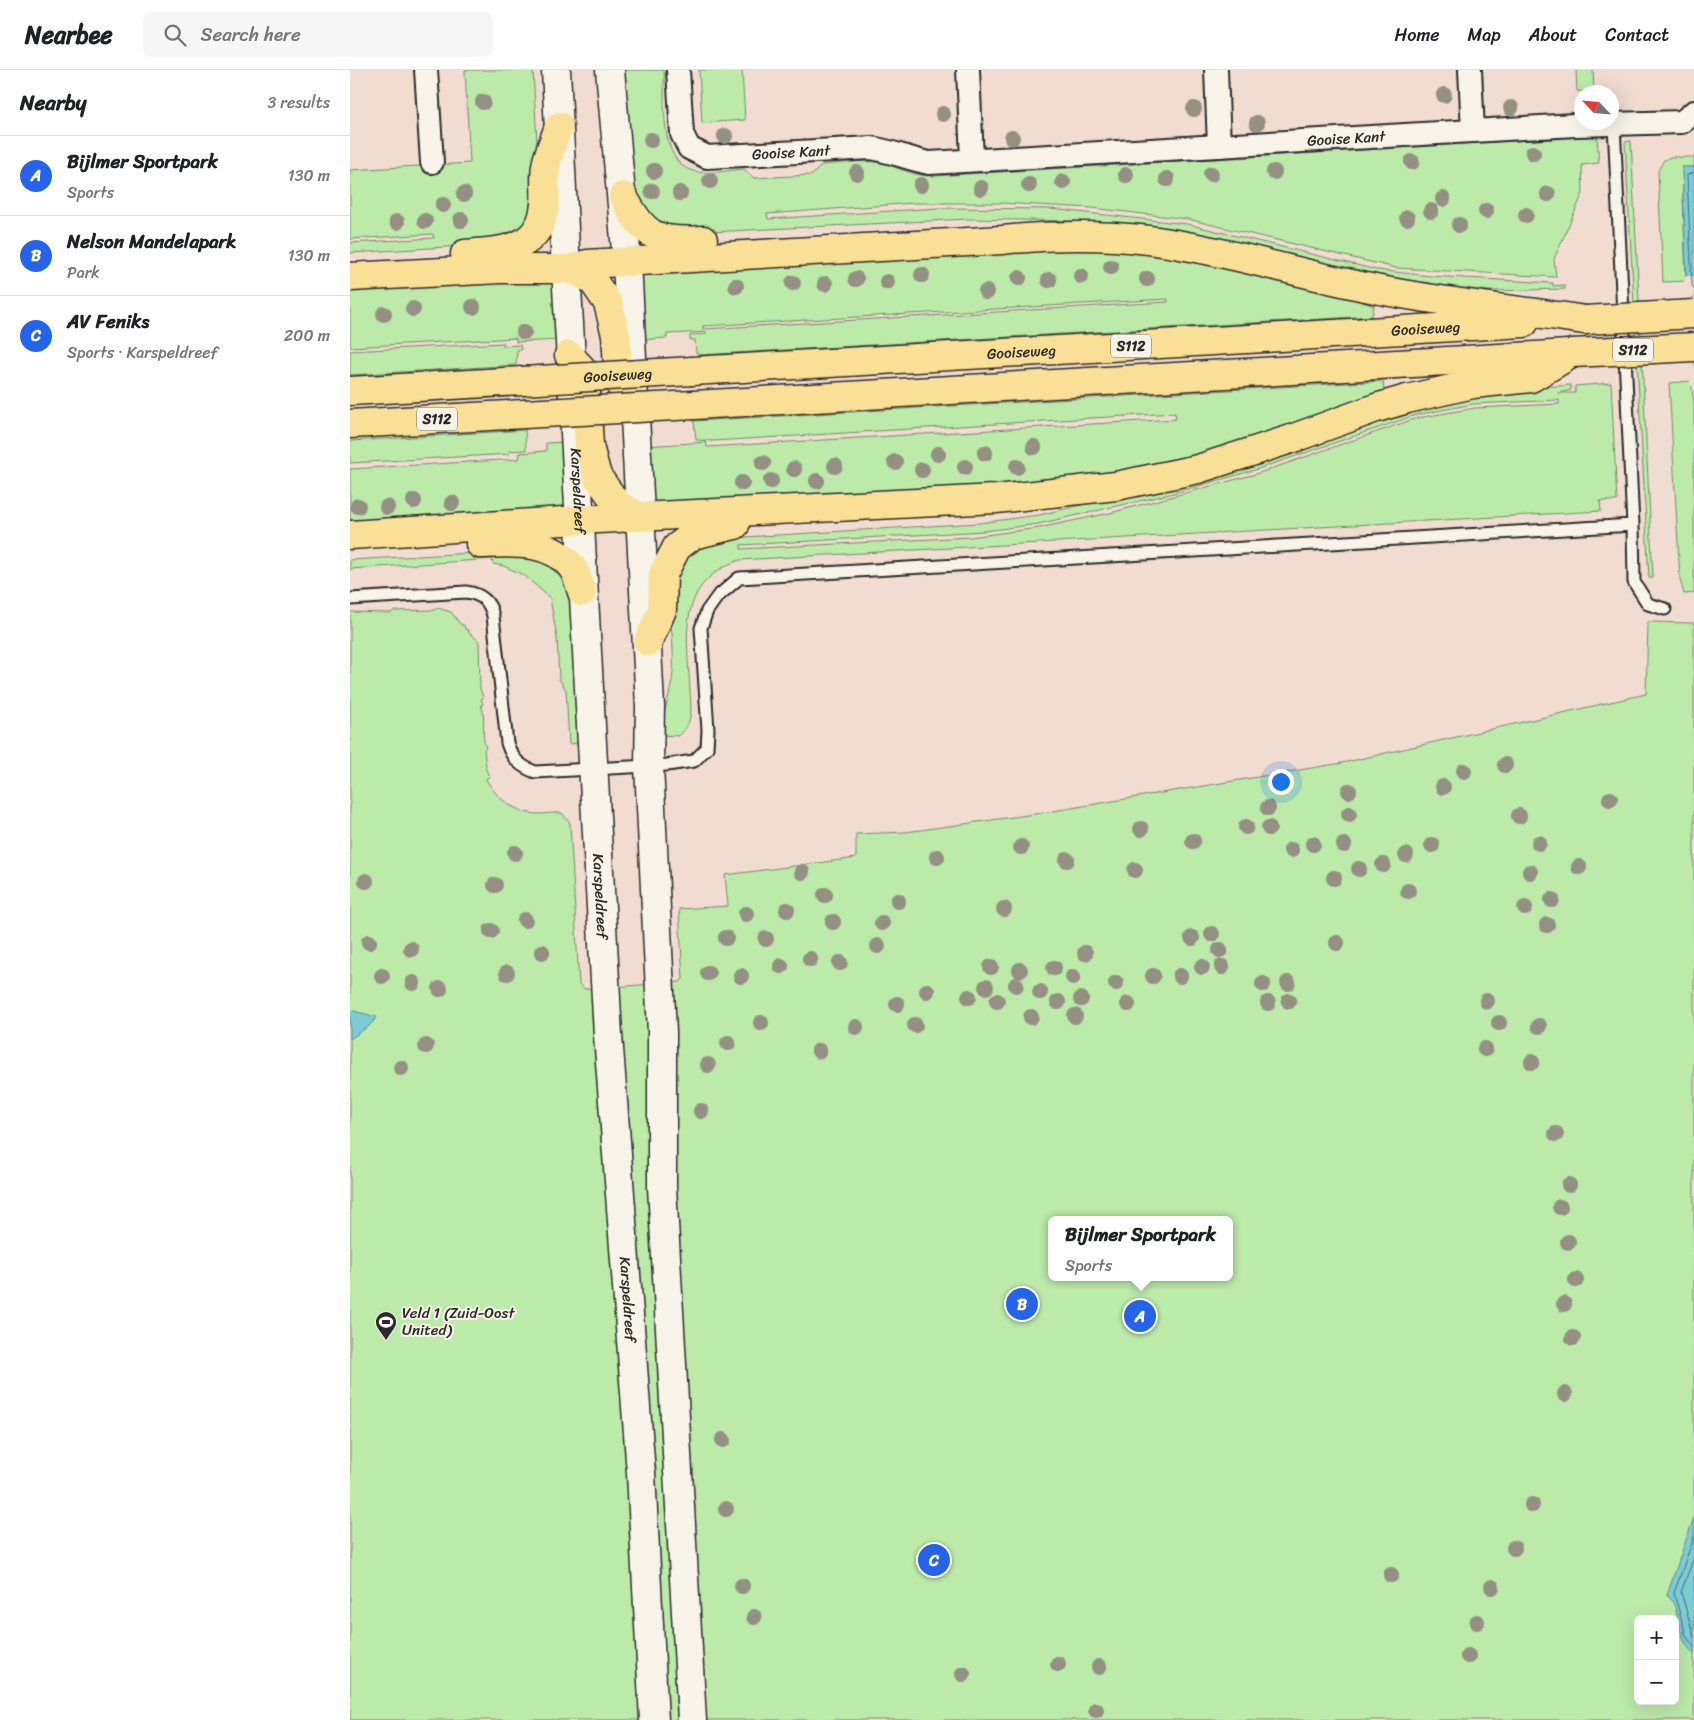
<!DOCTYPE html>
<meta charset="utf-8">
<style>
:root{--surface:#fff;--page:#f6f6f6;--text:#202124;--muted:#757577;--line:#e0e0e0;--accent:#2563eb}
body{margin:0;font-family:Sriracha,sans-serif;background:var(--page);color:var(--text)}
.controls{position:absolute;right:15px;bottom:15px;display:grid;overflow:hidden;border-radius:8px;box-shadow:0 5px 20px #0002}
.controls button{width:45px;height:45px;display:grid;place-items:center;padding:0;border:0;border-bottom:1px solid var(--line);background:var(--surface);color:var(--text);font:25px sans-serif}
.compass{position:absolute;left:1224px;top:15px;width:45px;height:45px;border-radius:50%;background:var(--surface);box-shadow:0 5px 20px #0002;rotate:296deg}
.you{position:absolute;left:930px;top:711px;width:18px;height:18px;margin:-12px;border:4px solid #fff;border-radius:50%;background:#1a73e8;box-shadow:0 0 0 8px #1a73e833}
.badge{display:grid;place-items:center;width:32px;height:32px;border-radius:50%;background:var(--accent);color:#fff;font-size:16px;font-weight:700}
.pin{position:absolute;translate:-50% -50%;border:2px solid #fff;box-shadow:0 1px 5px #0006}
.popup{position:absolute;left:698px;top:1146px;width:185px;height:65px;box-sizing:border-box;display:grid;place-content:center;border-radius:8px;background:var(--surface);filter:drop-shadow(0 1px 4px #0005);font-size:16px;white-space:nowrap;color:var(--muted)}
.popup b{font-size:19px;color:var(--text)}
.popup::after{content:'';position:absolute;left:50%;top:100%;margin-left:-10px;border:10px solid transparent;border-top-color:var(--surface)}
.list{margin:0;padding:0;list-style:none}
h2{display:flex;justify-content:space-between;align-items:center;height:65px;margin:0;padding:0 20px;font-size:21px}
h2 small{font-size:16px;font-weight:400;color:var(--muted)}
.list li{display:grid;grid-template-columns:32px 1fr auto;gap:15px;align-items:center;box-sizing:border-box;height:80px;padding:0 20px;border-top:1px solid var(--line)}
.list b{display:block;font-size:19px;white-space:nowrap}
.list p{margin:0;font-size:16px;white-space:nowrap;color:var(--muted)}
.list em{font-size:16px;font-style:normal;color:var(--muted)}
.icon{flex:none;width:28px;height:28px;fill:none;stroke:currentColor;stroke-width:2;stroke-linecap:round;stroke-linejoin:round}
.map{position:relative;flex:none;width:1344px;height:1650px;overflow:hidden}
header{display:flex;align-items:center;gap:30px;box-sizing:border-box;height:70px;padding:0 25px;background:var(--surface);border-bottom:1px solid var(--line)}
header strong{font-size:24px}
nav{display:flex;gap:28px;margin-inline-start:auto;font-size:18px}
.search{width:350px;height:45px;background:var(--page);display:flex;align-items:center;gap:12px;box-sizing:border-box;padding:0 18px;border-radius:8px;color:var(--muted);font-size:19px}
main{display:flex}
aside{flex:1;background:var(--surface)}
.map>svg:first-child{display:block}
</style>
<header>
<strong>Nearbee</strong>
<div class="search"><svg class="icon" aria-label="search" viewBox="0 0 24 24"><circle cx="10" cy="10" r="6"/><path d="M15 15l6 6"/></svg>Search here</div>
<nav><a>Home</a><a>Map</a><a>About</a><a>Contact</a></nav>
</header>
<main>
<aside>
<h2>Nearby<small>3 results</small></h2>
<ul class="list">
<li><span class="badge">A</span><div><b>Bijlmer Sportpark</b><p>Sports</p></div><em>130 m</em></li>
<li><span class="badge">B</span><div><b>Nelson Mandelapark</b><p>Park</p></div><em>130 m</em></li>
<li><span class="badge">C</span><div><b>AV Feniks</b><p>Sports · Karspeldreef</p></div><em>200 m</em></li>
</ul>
</aside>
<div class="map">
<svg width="1344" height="1650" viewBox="0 0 1344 1650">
<rect width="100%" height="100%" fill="#f0dcd0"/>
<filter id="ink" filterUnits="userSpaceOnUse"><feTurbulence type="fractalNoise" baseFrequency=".02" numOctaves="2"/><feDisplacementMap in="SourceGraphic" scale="10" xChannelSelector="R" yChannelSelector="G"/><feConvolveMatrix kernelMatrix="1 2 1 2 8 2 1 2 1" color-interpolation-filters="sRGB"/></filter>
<g filter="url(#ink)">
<path fill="#bbeaa9" stroke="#738a6a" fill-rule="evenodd" d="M115 0H183L189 109 182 138 172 154 158 165 130 175 0 183V173L84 168 83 164 0 169V100L120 93Z
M268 0H314C315 29 308 92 343 101 358 105 378 100 394 99L404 108 462 105 472 95C491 94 512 89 531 93 550 98 562 106 583 106L1247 66 1249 93 1232 95 1233 123 1204 189 1206 207 1046 198 837 149 742 138 651 133H564L417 144 418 149 588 138 701 139 837 154 1027 200 1080 206 1203 213V216L1215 215V219L1140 221 1083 217 725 151 619 149 339 163 305 151 282 123Z
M349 0H392L395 50 352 53Z
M1226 0H1243L1244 22 1227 21Z
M1281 71 1303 508H1299L1275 72Z
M1320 87H1344V97H1332L1336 211 1313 212 1308 101 1313 91Z
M748 178 831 186 979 219 1024 236 1022 246 349 285 346 283 345 270H340V265L356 264V262L317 264V268L289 270V200ZM818 229V232L353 259V256Z
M204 210 210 270 166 272V268L0 277V217Z
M154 273 153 276 170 275 171 280H167L166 295 0 305V281Z
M1033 311 1034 320 1027 326 813 397 698 415 302 433 295 376 356 372 357 377 826 349 825 343 363 371 346 370 344 351Z
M1341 311 1344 334V523L1334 524 1330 509 1319 313Z
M1261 313 1267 431H1250L1251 441 389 490C326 514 337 564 340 620 341 638 344 652 329 666L311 665C312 643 322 622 323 601 326 541 297 489 378 468L629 453 689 445 820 414 1034 345 1137 321 1221 315V320L1208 323H1225V316ZM1209 330V334L1125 338 1067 348 906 404 760 443 689 458 620 467 391 479V475L634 461 688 454 820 424 905 400 1066 345 1123 334Z
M175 360 176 380 159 381 160 384 0 393V371Z
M215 372 219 440 0 456V399L169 389 170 383 196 381V373Z
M156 481C178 482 202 493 214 513 231 544 231 635 233 673L219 674 216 620 209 609 207 568 200 528 175 506 154 496 143 494 142 489 0 499V490Z
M88 538 101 542 111 555H114L115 559 118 560 119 563 129 571 130 618 133 628 131 629 133 634 131 635C137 645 130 667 136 677L134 680 136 696 135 697 139 707 136 709C147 729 165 743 189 744 197 744 204 742 212 743L220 753 229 914 235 919 330 912 333 909 329 839 378 836 375 805 506 788V764L556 762 685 744 992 693 1296 624 1298 552 1344 553V1650H0V542L41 543 44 541 84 540ZM701 1150H879V1207H701ZM1288 1549H1325V1631H1288Z"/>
<path fill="#7cccd7" stroke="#5c8c92" d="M1332 97H1344V296L1339 226 1337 219Z
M0 940 27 947 19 956 0 969Z
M1344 1447V1584C1324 1566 1332 1537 1317 1525Z"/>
<path fill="#f0dcd0" d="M1334 206H1344V316H1340L1339 301 1341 297 1339 294 1337 265 1339 261 1337 257 1335 228 1337 223 1334 220Z"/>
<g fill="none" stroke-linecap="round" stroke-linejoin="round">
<path stroke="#4b6b70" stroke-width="1" d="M1344 102 1337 105 1342 215 1344 219
M1344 1467 1324 1523 1336 1566 1344 1577
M1344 1487 1331 1522 1344 1567"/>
<g stroke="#2b2b2b" stroke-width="15">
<path id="service" d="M1283 455 1284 512 1298 534 1315 539
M0 529 116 522C131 524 140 531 143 546L157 673C162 689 170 696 185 702L317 695 344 691 357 678 358 660 351 558 357 541 367 527 389 508 1283 455 1264 54"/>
</g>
<g stroke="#2b2b2b" stroke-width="26">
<g id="minor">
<path d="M76 0 82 92"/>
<path id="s1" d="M328 0 332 64 339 78 357 87 521 78C541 81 559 89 579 93L1225 55 1332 52 1344 42"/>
<path d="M618 0 622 89"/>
<path d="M866 0 869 76"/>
<path d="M1120 0 1123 61"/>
</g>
</g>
<g stroke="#2b2b2b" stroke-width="31">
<path id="tertiary" d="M206 0 216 199
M260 0 277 192"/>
</g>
<g stroke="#2b2b2b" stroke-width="31">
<g id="secondary">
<path d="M277 192 300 636 299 696 312 962V1117L342 1650"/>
<path id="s2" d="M216 199 258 965 291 1403 304 1650"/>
</g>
</g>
<g stroke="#2b2b2b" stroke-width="31">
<g id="trunk">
<path d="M273 126C294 167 307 173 353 170"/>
<path d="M115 184C152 181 191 181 195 134 196 122 194 108 196 96 198 83 205 69 209 56"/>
<path d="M216 199 237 194 652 170C701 165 750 164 799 170 875 180 949 204 1025 219 1094 233 1165 239 1235 250"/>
<path d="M0 207 150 199H216L231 203 243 211 258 233 266 265 269 313 284 334"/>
<path d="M219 285 235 302 239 376 247 406 267 434 291 447"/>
<path id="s3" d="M342 301 1174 253"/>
<path d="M0 321 172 311"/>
<path d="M344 335 1218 284"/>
<path d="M0 354 174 344"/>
<path d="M0 465 228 450 646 429 766 416 848 399 941 369 1026 338 1057 329 1123 314 1181 308 1223 283"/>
<path d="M130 474C162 473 200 469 222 497 227 503 229 514 232 522"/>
<path d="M298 572 312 540 313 504 327 477 343 465 385 455"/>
</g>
</g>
<use href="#service" stroke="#f7f3e8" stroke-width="11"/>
<use href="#minor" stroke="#f7f3e8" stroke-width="22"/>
<use href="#tertiary" stroke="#f7f3e8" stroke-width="28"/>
<use href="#secondary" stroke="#f7f3e8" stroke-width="28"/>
<use href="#trunk" stroke="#fadf96" stroke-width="28"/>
<g stroke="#2b2b2b" stroke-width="31" stroke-linecap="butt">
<g id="trunk-bridge">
<path d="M1235 250 1344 244"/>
<path d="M1223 283 1344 277"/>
<path id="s4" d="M172 311 342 301"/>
<path d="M174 344 344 335"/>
</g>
</g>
<use href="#trunk-bridge" stroke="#fadf96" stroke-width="28"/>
</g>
<g fill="#949083">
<circle cx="1094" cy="25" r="8"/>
<circle cx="133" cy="32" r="8"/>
<circle cx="1161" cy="38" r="8"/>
<circle cx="844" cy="39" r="8"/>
<circle cx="593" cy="44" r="8"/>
<circle cx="907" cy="53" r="8"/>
<circle cx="375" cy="66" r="8"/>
<circle cx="662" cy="68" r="8"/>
<circle cx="301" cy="70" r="8"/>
<circle cx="1183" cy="83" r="8"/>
<circle cx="1062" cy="92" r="8"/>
<circle cx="304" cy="101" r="8"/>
<circle cx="924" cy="102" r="8"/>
<circle cx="507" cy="103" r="8"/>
<circle cx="861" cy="104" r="8"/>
<circle cx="776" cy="105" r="8"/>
<circle cx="817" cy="109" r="8"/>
<circle cx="360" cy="111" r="8"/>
<circle cx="713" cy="112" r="8"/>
<circle cx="571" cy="115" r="8"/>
<circle cx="679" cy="115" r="8"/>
<circle cx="631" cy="118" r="8"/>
<circle cx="302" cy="121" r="8"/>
<circle cx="330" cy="123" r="8"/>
<circle cx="114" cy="124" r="8"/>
<circle cx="1198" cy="124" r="8"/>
<circle cx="1093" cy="129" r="8"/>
<circle cx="93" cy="135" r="8"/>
<circle cx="1081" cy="141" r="8"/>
<circle cx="1136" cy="141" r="8"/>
<circle cx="1176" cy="145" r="8"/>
<circle cx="1057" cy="148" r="8"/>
<circle cx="111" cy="150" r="8"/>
<circle cx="75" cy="151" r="8"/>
<circle cx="47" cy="152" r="8"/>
<circle cx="1109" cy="155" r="8"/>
<circle cx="761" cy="197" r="8"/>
<circle cx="572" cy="205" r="8"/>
<circle cx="731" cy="206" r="8"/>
<circle cx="669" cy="208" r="8"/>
<circle cx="506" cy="209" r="8"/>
<circle cx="797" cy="209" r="8"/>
<circle cx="699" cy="210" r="8"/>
<circle cx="537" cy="212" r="8"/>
<circle cx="443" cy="213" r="8"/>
<circle cx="475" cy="214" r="8"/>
<circle cx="386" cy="216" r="8"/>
<circle cx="636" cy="222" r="8"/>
<circle cx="123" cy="237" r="8"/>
<circle cx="63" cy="239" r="8"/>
<circle cx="34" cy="244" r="8"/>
<circle cx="174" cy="262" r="8"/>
<circle cx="684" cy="377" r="8"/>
<circle cx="635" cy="383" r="8"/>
<circle cx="588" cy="384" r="8"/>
<circle cx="545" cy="392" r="8"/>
<circle cx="413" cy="393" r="8"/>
<circle cx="485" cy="396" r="8"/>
<circle cx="615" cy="397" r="8"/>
<circle cx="667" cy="397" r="8"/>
<circle cx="444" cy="399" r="8"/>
<circle cx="572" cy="400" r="8"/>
<circle cx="421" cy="411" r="8"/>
<circle cx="467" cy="411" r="8"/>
<circle cx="392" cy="413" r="8"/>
<circle cx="64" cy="431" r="8"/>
<circle cx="102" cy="433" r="8"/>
<circle cx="8" cy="436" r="8"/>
<circle cx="37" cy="437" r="8"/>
<circle cx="1155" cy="695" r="8"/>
<circle cx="1114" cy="701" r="8"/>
<circle cx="1093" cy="717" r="8"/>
<circle cx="999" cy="721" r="8"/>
<circle cx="1260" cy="729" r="8"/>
<circle cx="918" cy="738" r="8"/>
<circle cx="999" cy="744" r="8"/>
<circle cx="1169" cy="746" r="8"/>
<circle cx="896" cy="757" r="8"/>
<circle cx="919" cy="758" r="8"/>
<circle cx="791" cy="759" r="8"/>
<circle cx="843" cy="771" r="8"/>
<circle cx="1189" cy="773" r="8"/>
<circle cx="963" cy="774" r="8"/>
<circle cx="994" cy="775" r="8"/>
<circle cx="1082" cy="775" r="8"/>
<circle cx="671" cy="777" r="8"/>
<circle cx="941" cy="780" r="8"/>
<circle cx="165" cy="783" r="8"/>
<circle cx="1056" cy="785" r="8"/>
<circle cx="587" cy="787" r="8"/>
<circle cx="717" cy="790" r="8"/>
<circle cx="1033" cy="795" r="8"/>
<circle cx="1229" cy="797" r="8"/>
<circle cx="1009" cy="799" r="8"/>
<circle cx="785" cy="800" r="8"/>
<circle cx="452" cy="802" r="8"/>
<circle cx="1180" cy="802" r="8"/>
<circle cx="984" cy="808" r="8"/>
<circle cx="16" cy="811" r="8"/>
<circle cx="145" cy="815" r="8"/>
<circle cx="1058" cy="821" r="8"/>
<circle cx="475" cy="825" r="8"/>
<circle cx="1202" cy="830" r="8"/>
<circle cx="548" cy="831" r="8"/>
<circle cx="1175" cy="838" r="8"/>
<circle cx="654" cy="839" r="8"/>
<circle cx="437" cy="840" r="8"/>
<circle cx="396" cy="844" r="8"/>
<circle cx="175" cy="850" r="8"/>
<circle cx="483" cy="852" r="8"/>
<circle cx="532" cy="853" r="8"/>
<circle cx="1197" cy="855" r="8"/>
<circle cx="141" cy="861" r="8"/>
<circle cx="862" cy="864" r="8"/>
<circle cx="376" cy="868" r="8"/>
<circle cx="842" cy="868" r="8"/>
<circle cx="416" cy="869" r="8"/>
<circle cx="19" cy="872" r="8"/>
<circle cx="987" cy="873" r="8"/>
<circle cx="528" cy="876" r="8"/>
<circle cx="61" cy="879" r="8"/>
<circle cx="870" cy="880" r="8"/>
<circle cx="192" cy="882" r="8"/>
<circle cx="735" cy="883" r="8"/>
<circle cx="460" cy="889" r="8"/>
<circle cx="490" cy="893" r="8"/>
<circle cx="431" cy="896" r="8"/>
<circle cx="641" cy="897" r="8"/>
<circle cx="852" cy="897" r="8"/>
<circle cx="872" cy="897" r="8"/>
<circle cx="704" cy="898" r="8"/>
<circle cx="670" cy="900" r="8"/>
<circle cx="157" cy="903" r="8"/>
<circle cx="358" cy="903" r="8"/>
<circle cx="32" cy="906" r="8"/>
<circle cx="391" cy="906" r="8"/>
<circle cx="803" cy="906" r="8"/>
<circle cx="830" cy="906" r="8"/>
<circle cx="723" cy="907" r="8"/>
<circle cx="63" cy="913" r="8"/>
<circle cx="766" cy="913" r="8"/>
<circle cx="938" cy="913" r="8"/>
<circle cx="913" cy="914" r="8"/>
<circle cx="666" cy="915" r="8"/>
<circle cx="636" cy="917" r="8"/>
<circle cx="90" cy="919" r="8"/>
<circle cx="577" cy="921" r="8"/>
<circle cx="690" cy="922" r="8"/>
<circle cx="619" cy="927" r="8"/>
<circle cx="731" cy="929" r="8"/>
<circle cx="647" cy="931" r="8"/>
<circle cx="939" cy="931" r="8"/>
<circle cx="1137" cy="931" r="8"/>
<circle cx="708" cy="932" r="8"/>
<circle cx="918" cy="933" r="8"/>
<circle cx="547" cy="934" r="8"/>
<circle cx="778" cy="934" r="8"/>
<circle cx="725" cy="946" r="8"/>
<circle cx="681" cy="947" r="8"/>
<circle cx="411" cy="953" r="8"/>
<circle cx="1149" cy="953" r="8"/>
<circle cx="565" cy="955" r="8"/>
<circle cx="1189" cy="956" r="8"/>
<circle cx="506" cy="957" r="8"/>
<circle cx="378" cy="973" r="8"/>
<circle cx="76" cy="976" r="8"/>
<circle cx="1135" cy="979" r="8"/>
<circle cx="469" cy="981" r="8"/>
<circle cx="1182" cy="992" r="8"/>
<circle cx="358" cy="995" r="8"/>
<circle cx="51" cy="998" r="8"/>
<circle cx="351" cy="1041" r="8"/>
<circle cx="1206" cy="1064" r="8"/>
<circle cx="1219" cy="1115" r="8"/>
<circle cx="1210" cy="1137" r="8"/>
<circle cx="1218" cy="1172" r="8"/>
<circle cx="1226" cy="1210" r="8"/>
<circle cx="1214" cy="1234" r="8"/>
<circle cx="1223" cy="1268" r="8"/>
<circle cx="1215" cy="1324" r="8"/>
<circle cx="373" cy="1370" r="8"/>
<circle cx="1182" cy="1435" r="8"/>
<circle cx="376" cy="1439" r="8"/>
<circle cx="1164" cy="1478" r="8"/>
<circle cx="1041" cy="1505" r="8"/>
<circle cx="392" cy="1516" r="8"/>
<circle cx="1142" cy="1517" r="8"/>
<circle cx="404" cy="1547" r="8"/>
<circle cx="1127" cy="1552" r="8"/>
<circle cx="1118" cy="1586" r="8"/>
<circle cx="708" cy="1594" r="8"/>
<circle cx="749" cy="1597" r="8"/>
<circle cx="613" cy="1604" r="8"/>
<circle cx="746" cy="1640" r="8"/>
</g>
</g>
<defs>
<g id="stadium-pin" transform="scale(1.125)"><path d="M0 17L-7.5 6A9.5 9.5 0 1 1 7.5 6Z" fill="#2b2b2b" stroke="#f7f3e8"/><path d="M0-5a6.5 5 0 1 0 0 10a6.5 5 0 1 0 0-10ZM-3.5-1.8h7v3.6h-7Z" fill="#fff"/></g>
</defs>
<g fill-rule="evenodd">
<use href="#stadium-pin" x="36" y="1252"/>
</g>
<g text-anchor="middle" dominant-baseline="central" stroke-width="4" stroke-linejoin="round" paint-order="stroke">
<g fill="#f7f3e8" stroke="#686764" stroke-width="1">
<rect x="761" y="264.5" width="40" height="23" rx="4"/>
<rect x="1263" y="268.5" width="40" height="23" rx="4"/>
<rect x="67" y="337.5" width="40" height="23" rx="4"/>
</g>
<g font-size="14" font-weight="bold" fill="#2b2b2b">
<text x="781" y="276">S112</text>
<text x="1283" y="280">S112</text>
<text x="87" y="349">S112</text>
</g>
<g font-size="15" fill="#2b2b2b" stroke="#f7f3e8">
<text stroke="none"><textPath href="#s1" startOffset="742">Gooise Kant</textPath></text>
<text stroke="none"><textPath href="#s1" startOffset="184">Gooise Kant</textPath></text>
<text stroke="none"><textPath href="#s3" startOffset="735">Gooiseweg</textPath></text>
<text stroke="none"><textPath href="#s3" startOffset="330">Gooiseweg</textPath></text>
<text stroke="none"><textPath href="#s4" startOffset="96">Gooiseweg</textPath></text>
<text stroke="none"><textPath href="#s2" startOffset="222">Karspeldreef</textPath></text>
<text stroke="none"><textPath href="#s2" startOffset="628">Karspeldreef</textPath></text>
<text stroke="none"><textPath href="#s2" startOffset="1032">Karspeldreef</textPath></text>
</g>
<g font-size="15" fill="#2b2b2b" stroke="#f7f3e8" text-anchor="start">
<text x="52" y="1243">Veld 1 (Zuid-Oost<tspan x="52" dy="17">United)</tspan></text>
</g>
</g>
</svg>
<div class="controls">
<button>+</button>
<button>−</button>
</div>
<svg class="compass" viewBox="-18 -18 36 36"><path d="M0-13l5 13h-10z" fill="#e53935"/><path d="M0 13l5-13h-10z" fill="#757577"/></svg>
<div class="you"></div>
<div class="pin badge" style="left:790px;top:1246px">A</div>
<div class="popup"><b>Bijlmer Sportpark</b>Sports</div>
<div class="pin badge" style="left:672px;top:1234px">B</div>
<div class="pin badge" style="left:584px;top:1490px">C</div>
</div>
</main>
